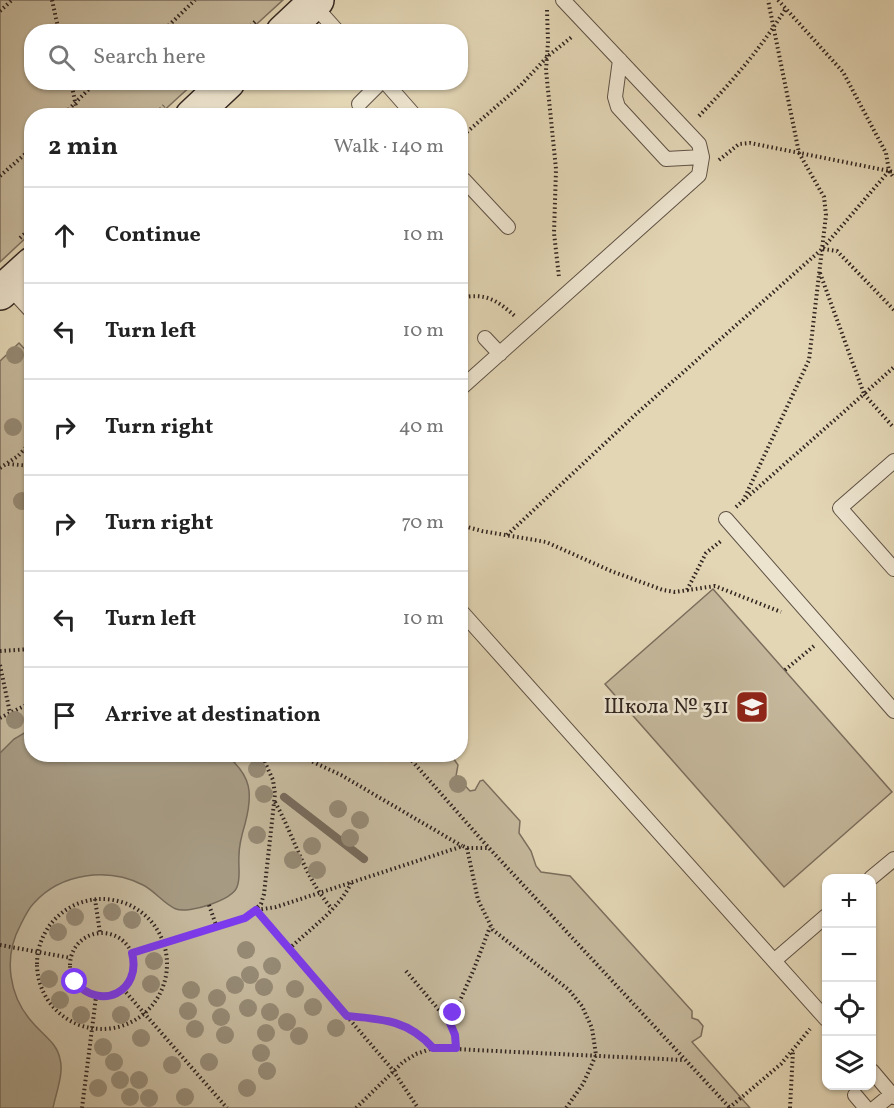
<!DOCTYPE html>
<meta charset="utf-8">
<style>
:root{--surface:#fff;--page:#f6f6f6;--text:#222;--muted:#767676;--line:#e0e0e0}
body{margin:0;font-family:Vollkorn,serif;background:var(--page);color:var(--text)}
.controls{position:absolute;right:18px;bottom:18px;display:grid;overflow:hidden;border-radius:12px;box-shadow:0 2px 4px #0004}
.controls button{width:54px;height:54px;display:grid;place-items:center;padding:0;border:0;border-bottom:2px solid var(--line);background:var(--surface);color:var(--text);font:30px sans-serif}
.stop{position:absolute;width:18px;height:18px;margin:-14px;border:4px solid #7c3aed;border-radius:50%;background:#fff}
.stop.end{background:#7c3aed;border-color:#fff;box-shadow:0 2px 6px #0008}
.list{margin:0;padding:0;list-style:none}
h2{display:flex;justify-content:space-between;align-items:center;height:78px;margin:0;padding:0 24px;font-size:26px}
h2 small{font-size:20px;font-weight:400;color:var(--muted)}
.list li{display:grid;grid-template-columns:39px 1fr auto;gap:18px;align-items:center;box-sizing:border-box;height:96px;padding:0 24px;border-top:2px solid var(--line)}
.list b{display:block;font-size:22px;white-space:nowrap}
.list em{font-size:20px;font-style:normal;color:var(--muted)}
.icon{flex:none;width:33px;height:33px;fill:none;stroke:currentColor;stroke-width:2;stroke-linecap:round;stroke-linejoin:round}
.map{position:relative;flex:none;width:894px;height:1108px;overflow:hidden}
.search{position:absolute;background:var(--surface);box-shadow:0 2px 4px #0004;left:24px;top:24px;width:444px;height:66px;display:flex;align-items:center;gap:15px;box-sizing:border-box;padding:0 21px;border-radius:24px;color:var(--muted);font-size:22px}
.panel{position:absolute;background:var(--surface);box-shadow:0 2px 4px #0004;left:24px;top:108px;width:444px;height:654px;border-radius:24px}
.map>svg:first-child{display:block}
</style>
<div class="map">
<svg width="894" height="1108" viewBox="0 0 894 1108">
<rect width="100%" height="100%" fill="#e3d6b5"/>
<filter id="stains"><feTurbulence type="fractalNoise" baseFrequency=".00333" numOctaves="4"/><feColorMatrix values="0 0 0 0 .2 0 0 0 0 .09 0 0 0 0 .02 0 0 0 .5 -.17"/></filter>
<radialGradient id="worn" r=".72"><stop offset=".6" stop-color="#630" stop-opacity="0"/><stop offset="1" stop-color="#630" stop-opacity=".3"/></radialGradient>
<path fill="#c5b89c" stroke="#7b6e5e" stroke-width="1.5" d="M0 0H283L249 31 32 32V82L194 83 159 115 32 116 31 233 0 262Z
M19 343 32 357V754L451 755 458 765 456 776 470 791 475 790 480 781 483 780 520 821 519 833 531 851 536 866 541 872 570 876 692 1011V1018L698 1020 703 1026 701 1036 692 1042 750 1108H0V361Z
M713 589 892 792 784 887 605 684Z"/>
<path fill="#a69a82" stroke="#776b5b" stroke-width="1.5" d="M31 729 32 754 226 755C252 776 253 794 245 824 242 834 239 844 239 855 238 865 241 878 237 887 232 900 189 914 176 909 164 904 155 891 143 885 108 867 61 873 34 903 28 909 24 918 20 926 3 958 9 997 33 1023 43 1035 57 1043 60 1059 64 1073 56 1093 53 1108H0V753L14 739Z"/>
<g fill="none" stroke-linecap="round" stroke-linejoin="round">
<path stroke="#776b5b" stroke-width="8" d="M284 797 364 859"/>
<g stroke="#5e5145" stroke-width="16">
<path id="lane" d="M313 4 338 32
M620 60 615 97 618 107 666 159 702 157
M385 82 415 116
M359 104 381 82
M460 184 464 180 508 227
M8 286 32 312
M485 338 500 354
M460 389 699 175 702 157 699 144 563 0
M894 461 840 508 894 569
M726 519 894 711
M460 610 826 1019
M871 878 894 859
M775 960 826 916
M872 1071 894 1097
M855 1095 866 1108
M875 1108 892 1094"/>
</g>
<g stroke="#312520" stroke-width="36">
<path id="secondary" d="M283 32 317 0
M192 116 228 82
M0 293 32 264"/>
</g>
<path stroke="#312520" stroke-width="4" stroke-dasharray="1.5 3" stroke-linecap="butt" d="M52 0 59 32
M778 0 843 72 886 153 889 171 894 178
M547 10 548 42 546 70 556 169 554 233 559 277
M0 11 12 0
M162 32 195 0
M244 32 257 20
M71 82 78 116
M62 116 96 82
M154 116 164 106
M699 116C731 83 762 47 786 8
M460 138 521 85 548 56 573 36
M719 160 739 144 750 143 894 172
M0 176 32 148
M20 238 32 227
M823 249 837 251 894 310
M820 273 864 394 894 367
M460 298C486 292 498 301 516 317
M24 449 32 451
M8 464 32 466
M0 468 18 456 32 441
M743 501 809 360 826 215 824 197 799 153 768 0
M736 507 864 394 894 428
M460 525 482 531 546 542 611 571 663 590 675 592 715 586 781 612
M507 535 635 415 822 249 889 171
M687 590 706 553 721 541
M0 651 32 649
M0 665 10 713
M785 670 814 646
M0 718 32 702
M296 754 341 775 462 846
M406 754 489 848 730 1108
M234 761 241 754
M275 802C296 840 303 875 332 909
M467 848 478 900 493 930 569 990 582 1006 592 1028 596 1055 583 1084 566 1108
M95 899 100 933
M37 964a65 65 0 1 1 130 0a65 65 0 1 1-130 0Z
M209 905 217 928
M256 910 392 1069 418 1108
M257 910 276 907 463 846 467 848H488
M70 965a32 32 0 1 1 64 0a32 32 0 1 1-64 0Z
M0 945 71 958
M289 949C310 929 339 909 351 883
M132 953 245 918 261 904 264 894 275 794 273 780 261 754
M406 971 450 1023 455 1035 456 1048
M123 989 227 1108
M348 1016C382 1019 408 1020 433 1048
M450 1023 474 969 490 927
M82 1108 96 997
M356 1108 403 1062 416 1054 433 1048 683 1060
M729 1108 781 1064 810 1029
M790 1108 793 1051"/>
<use href="#lane" stroke="#ede4cf" stroke-width="14"/>
<use href="#secondary" stroke="#ede4cf" stroke-width="33"/>
</g>
<g fill="#958974">
<circle cx="15" cy="355" r="9"/>
<circle cx="13" cy="427" r="9"/>
<circle cx="22" cy="501" r="9"/>
<circle cx="15" cy="720" r="9"/>
<circle cx="257" cy="769" r="9"/>
<circle cx="458" cy="784" r="9"/>
<circle cx="264" cy="794" r="9"/>
<circle cx="338" cy="809" r="9"/>
<circle cx="360" cy="820" r="9"/>
<circle cx="257" cy="835" r="9"/>
<circle cx="350" cy="838" r="9"/>
<circle cx="312" cy="846" r="9"/>
<circle cx="293" cy="860" r="9"/>
<circle cx="317" cy="870" r="9"/>
<circle cx="112" cy="912" r="9"/>
<circle cx="75" cy="917" r="9"/>
<circle cx="132" cy="920" r="9"/>
<circle cx="58" cy="932" r="9"/>
<circle cx="246" cy="950" r="9"/>
<circle cx="154" cy="961" r="9"/>
<circle cx="272" cy="966" r="9"/>
<circle cx="250" cy="975" r="9"/>
<circle cx="49" cy="979" r="9"/>
<circle cx="151" cy="984" r="9"/>
<circle cx="235" cy="985" r="9"/>
<circle cx="264" cy="987" r="9"/>
<circle cx="295" cy="989" r="9"/>
<circle cx="191" cy="990" r="9"/>
<circle cx="217" cy="998" r="9"/>
<circle cx="60" cy="1000" r="9"/>
<circle cx="313" cy="1007" r="9"/>
<circle cx="248" cy="1008" r="9"/>
<circle cx="188" cy="1011" r="9"/>
<circle cx="270" cy="1012" r="9"/>
<circle cx="81" cy="1015" r="9"/>
<circle cx="121" cy="1015" r="9"/>
<circle cx="221" cy="1017" r="9"/>
<circle cx="287" cy="1022" r="9"/>
<circle cx="336" cy="1028" r="9"/>
<circle cx="195" cy="1029" r="9"/>
<circle cx="266" cy="1033" r="9"/>
<circle cx="225" cy="1035" r="9"/>
<circle cx="299" cy="1036" r="9"/>
<circle cx="141" cy="1038" r="9"/>
<circle cx="103" cy="1047" r="9"/>
<circle cx="261" cy="1053" r="9"/>
<circle cx="114" cy="1062" r="9"/>
<circle cx="209" cy="1062" r="9"/>
<circle cx="172" cy="1065" r="9"/>
<circle cx="267" cy="1071" r="9"/>
<circle cx="120" cy="1080" r="9"/>
<circle cx="139" cy="1080" r="9"/>
<circle cx="98" cy="1088" r="9"/>
<circle cx="247" cy="1088" r="9"/>
<circle cx="130" cy="1097" r="9"/>
<circle cx="185" cy="1097" r="9"/>
<circle cx="149" cy="1098" r="9"/>
</g>
<g fill="none" stroke-linecap="round" stroke-linejoin="round">
<path stroke="#7c3aed" stroke-width="8" d="M75 982C101 1012 142 991 132 953L245 918 256 910 347 1016C382 1019 408 1020 433 1048H456L455 1035 450 1023 453 1013"/>
</g>
<defs>
<g id="school-square" transform="scale(1.725)"><rect x="-9" y="-9" width="18" height="18" rx="4" fill="#8f2418" stroke="#ede4cf"/><path d="M0-5L7-2L0 1L-7-2ZM-4 1L0 2.5L4 1V4Q0 6-4 4Z" fill="#fff"/></g>
</defs>
<g fill-rule="evenodd">
<use href="#school-square" x="752" y="707"/>
</g>
<g text-anchor="middle" dominant-baseline="central" stroke-width="5" stroke-linejoin="round" paint-order="stroke">
<g font-size="21" fill="#312520" stroke="#ede4cf" text-anchor="end">
<text x="729" y="707">Школа № 311</text>
</g>
</g>
<rect width="100%" height="100%" filter="url(#stains)"/>
<rect width="100%" height="100%" fill="url(#worn)"/>
</svg>
<div class="controls">
<button>+</button>
<button>−</button>
<button><svg class="icon" aria-label="locate" viewBox="0 0 24 24"><circle cx="12" cy="12" r="6"/><path d="M12 2v4M12 18v4M2 12h4M18 12h4"/></svg></button>
<button><svg class="icon" aria-label="layers" viewBox="0 0 24 24"><path d="M12 4l9 5-9 5-9-5zM3 14l9 5 9-5"/></svg></button>
</div>
<div class="stop" style="left:75px;top:982px"></div>
<div class="stop end" style="left:453px;top:1013px"></div>
<div class="search"><svg class="icon" aria-label="search" viewBox="0 0 24 24"><circle cx="10" cy="10" r="6"/><path d="M15 15l6 6"/></svg>Search here</div>
<section class="panel">
<h2>2 min<small>Walk · 140 m</small></h2>
<ul class="list">
<li><svg class="icon" aria-label="ahead" viewBox="0 0 24 24"><path d="M12 20V5M6 11l6-6 6 6"/></svg><div><b>Continue</b></div><em>10 m</em></li>
<li><svg class="icon" aria-label="left" viewBox="0 0 24 24"><path d="M17 20v-9H6M10 6l-5 5 5 5"/></svg><div><b>Turn left</b></div><em>10 m</em></li>
<li><svg class="icon" aria-label="right" viewBox="0 0 24 24"><path d="M7 20v-9h11M14 6l5 5-5 5"/></svg><div><b>Turn right</b></div><em>40 m</em></li>
<li><svg class="icon" aria-label="right" viewBox="0 0 24 24"><path d="M7 20v-9h11M14 6l5 5-5 5"/></svg><div><b>Turn right</b></div><em>70 m</em></li>
<li><svg class="icon" aria-label="left" viewBox="0 0 24 24"><path d="M17 20v-9H6M10 6l-5 5 5 5"/></svg><div><b>Turn left</b></div><em>10 m</em></li>
<li><svg class="icon" aria-label="arrive" viewBox="0 0 24 24"><path d="M6 21V4h12l-3 4 3 4H6"/></svg><div><b>Arrive at destination</b></div></li>
</ul>
</section>
</div>
